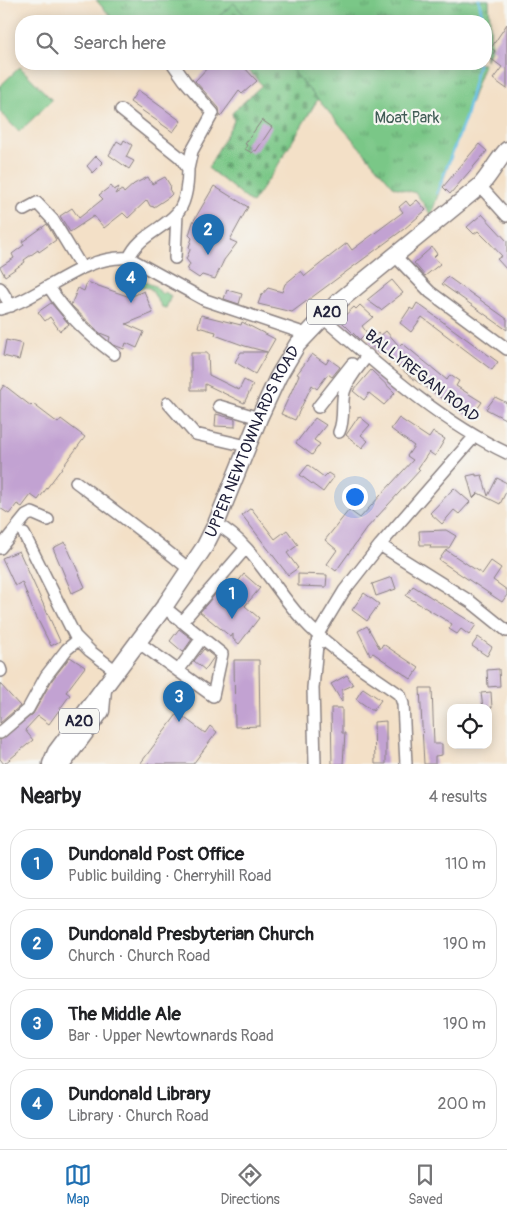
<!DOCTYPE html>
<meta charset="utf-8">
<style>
:root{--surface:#fff;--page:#f2f2f2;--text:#202124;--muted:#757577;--line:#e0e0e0;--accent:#1f6fb2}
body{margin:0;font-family:Pangolin,sans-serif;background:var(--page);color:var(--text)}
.controls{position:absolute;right:15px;bottom:15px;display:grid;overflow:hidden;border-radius:10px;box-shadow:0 2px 12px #0003}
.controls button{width:45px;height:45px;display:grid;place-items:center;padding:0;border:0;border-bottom:1px solid var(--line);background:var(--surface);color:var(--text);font:25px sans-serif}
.you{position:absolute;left:354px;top:496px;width:18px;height:18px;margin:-12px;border:4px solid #fff;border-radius:50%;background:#1a73e8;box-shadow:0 0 0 8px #1a73e833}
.badge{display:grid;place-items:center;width:32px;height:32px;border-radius:50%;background:var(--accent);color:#fff;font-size:16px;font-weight:700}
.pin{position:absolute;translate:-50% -41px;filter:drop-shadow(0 1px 2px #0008)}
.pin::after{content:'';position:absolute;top:26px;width:18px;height:15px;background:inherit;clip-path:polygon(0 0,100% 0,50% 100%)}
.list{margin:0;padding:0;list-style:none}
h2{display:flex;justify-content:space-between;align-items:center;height:65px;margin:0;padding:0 20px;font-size:21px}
h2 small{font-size:16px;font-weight:400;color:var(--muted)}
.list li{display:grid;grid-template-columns:32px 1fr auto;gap:15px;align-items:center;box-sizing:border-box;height:70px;margin:0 10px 10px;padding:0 10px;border:1px solid var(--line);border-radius:20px}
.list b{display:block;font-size:19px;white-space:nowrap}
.list p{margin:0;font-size:16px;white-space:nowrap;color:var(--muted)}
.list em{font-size:16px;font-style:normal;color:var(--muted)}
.icon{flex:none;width:28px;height:28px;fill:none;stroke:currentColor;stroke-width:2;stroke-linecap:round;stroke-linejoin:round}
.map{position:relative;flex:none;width:507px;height:764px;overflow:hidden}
.search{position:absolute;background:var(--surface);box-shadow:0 2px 12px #0003;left:15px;right:15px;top:15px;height:55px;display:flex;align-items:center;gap:12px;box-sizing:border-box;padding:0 18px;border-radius:20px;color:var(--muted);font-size:19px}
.sheet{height:385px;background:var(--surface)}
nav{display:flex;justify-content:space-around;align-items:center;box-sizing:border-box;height:70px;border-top:1px solid var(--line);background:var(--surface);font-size:14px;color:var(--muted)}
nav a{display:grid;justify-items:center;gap:2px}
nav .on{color:var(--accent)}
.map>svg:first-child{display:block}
</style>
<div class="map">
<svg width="507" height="764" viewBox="0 0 507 764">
<defs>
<pattern id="cemetery-stones" width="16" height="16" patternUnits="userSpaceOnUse" patternTransform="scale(1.25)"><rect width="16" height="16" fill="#7ac787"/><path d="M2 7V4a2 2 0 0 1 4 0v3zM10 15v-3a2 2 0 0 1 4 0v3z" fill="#64a170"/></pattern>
<pattern id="park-tufts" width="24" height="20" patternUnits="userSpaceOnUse" patternTransform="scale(1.25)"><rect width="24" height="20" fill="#7ac787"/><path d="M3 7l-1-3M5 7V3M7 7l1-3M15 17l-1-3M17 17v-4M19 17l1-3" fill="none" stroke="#64a170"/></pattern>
</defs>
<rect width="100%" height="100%" fill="#f6f6f2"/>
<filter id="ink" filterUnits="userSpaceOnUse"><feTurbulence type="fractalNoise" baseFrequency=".02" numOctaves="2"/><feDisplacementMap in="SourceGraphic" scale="10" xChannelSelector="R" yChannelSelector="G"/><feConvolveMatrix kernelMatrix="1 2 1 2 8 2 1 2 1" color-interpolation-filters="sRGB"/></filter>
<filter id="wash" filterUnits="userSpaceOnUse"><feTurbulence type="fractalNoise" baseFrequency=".0096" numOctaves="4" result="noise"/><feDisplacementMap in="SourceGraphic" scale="20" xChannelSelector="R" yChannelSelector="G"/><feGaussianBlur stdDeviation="1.12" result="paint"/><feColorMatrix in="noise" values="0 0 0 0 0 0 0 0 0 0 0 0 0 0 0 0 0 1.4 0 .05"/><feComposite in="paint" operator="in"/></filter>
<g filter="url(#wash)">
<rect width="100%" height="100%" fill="#f3e0c7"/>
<path fill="#7ac787" stroke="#4e7461" d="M20 67 52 100 19 132 0 112V86Z
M126 275 155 286 162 294 165 292 171 296 166 308 162 307 150 288 124 285Z"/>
<path fill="url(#cemetery-stones)" stroke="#4e7461" d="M234 3 250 21H214Z
M243 64H287L318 99 275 170 252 203 208 168 234 121 232 113 262 85Z"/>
<path fill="url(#park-tufts)" stroke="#4e7461" d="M96 0H489L491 46 486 60V21H250L234 3 214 21H115Z
M287 64H484L431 215 416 193 394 187Z"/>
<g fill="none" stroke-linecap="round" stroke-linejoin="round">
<path stroke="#6ac1e7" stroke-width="3" d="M479 0 483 21
M437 193 466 116 478 64"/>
</g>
<g id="blocks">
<path fill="#c2a2d2" d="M507 24V89L493 79 502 67 490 58 495 51 491 48Z
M211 64H241L257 81 242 94 239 91 220 117 219 108 195 81Z
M138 90 181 121 173 132 130 102Z
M262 120 272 127 256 151 254 150 252 153 245 149 247 145 245 144Z
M124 140 132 145 126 157 134 161 129 169 109 155 117 141 122 144Z
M479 144 487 151 450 194 443 187Z
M96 156 103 163 93 173 87 166Z
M148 177 152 184 165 177 171 187 169 189 172 194 169 197 154 207 150 206 147 200 128 218 123 213 104 228 94 216 70 232 60 216 72 208 79 218 103 199 99 195 111 186 114 190 119 187 115 194 122 190 124 193 134 184Z
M214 186 248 207 230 240 237 243 224 260 215 279 202 275 199 278 187 270 190 264 186 259 190 250 189 247 192 238 189 235 193 222Z
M417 200 426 210 404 229 292 312 258 304 261 296 268 288 282 292 285 284 301 271 305 276 347 243 352 250 403 212 399 207 406 201 410 206Z
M482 214 507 241V270L497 259 502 256 487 240 478 231 474 234 467 227Z
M47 224 56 240 39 252 38 250 24 260 25 262 5 276 0 267 14 258 12 254 24 245 22 242Z
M432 247 437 254 434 257 440 264 425 276 414 263Z
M448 277 507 319V330L442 284Z
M392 280 403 293 381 310 367 300Z
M87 282 130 297 144 291 153 313 126 324 144 332 137 348 126 343 124 349 114 345 109 341 110 337 100 333 71 305 78 288 84 291Z
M227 290 242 294 239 304 224 299Z
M51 303 69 324 60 331 50 317 45 321 38 312Z
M417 303 498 362 492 370 422 317 411 332 400 323 410 308 413 310Z
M360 305 373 317 362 326 367 333 360 340 340 320 354 307 356 309Z
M201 315 241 325 242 322 275 339 255 374 235 362 241 352H267L245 346 215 335 216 332 198 327Z
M386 331 399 346 402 343 447 380 450 375 459 381 456 386 482 402 471 418 412 378 381 352 379 354 368 342 378 333 380 336Z
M6 340 23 344 19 360 3 356Z
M191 353H208L209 375 239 390 244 380 253 385 244 403 205 384V390H191Z
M312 354 326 364 329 359 340 367 332 377 328 374 317 389 312 385 295 420 281 414 299 375 297 374Z
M371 370 395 393 384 405 369 393 364 400 353 391Z
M4 385 31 406 33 404 58 423 61 419 85 437 38 500 31 495 22 507 17 504 9 514 0 508V391Z
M495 397 507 403V420L486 409Z
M216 414 235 419V427L215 426Z
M359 416 370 425 361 435 368 441 362 448 346 435Z
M315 418 326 425 314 440 320 444 312 455 296 443Z
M399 418 429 438 433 432 445 439 435 456 429 452 418 468 420 470 366 529 336 571 327 564 337 550 325 540 349 510 360 518 413 460 407 456 414 446 391 429Z
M308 465 324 477 328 473 334 477 323 492 300 475Z
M476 474V476L482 475 488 496 497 478 507 483V490L500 504 478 493 473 498 467 476Z
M454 488 470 502 459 514 454 510 442 524 430 513Z
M251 508 275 539 287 530 298 545 287 553 298 568 288 575 242 515Z
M446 530 456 536 449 548H430L431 545H420L419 531Z
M65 542 85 587 72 593 53 548Z
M446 550 482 574 491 561 501 568 493 580 507 590V595L502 602 439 560Z
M19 551 60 641 51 646 33 610 22 582 15 586 2 558Z
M244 574 260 588 245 606 259 618 239 644 233 639V634L231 637 200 612 218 591 230 592Z
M298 574 327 575 326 587 298 586Z
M392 577 396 589 376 596 372 584Z
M413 586 476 625 469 635 461 629 457 634 449 629 452 624 406 596Z
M364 593 379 604 367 621 352 610Z
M367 626 380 649 383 644 419 668 411 679 373 653 370 655 358 631Z
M179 629 192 639 183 652 170 641Z
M478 637 492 647 487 656 472 646Z
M204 649 214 657 205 670 194 661Z
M70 657 85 667 66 692 70 695 49 724 38 716 25 730 33 740 4 764 0 759V740L33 714 52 680Z
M234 660H259L260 726 235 727Z
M499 669 500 686 488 687 487 670Z
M347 675 353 685 342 690V702L331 684Z
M0 684 20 706 0 723Z
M363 688 381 700 373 711 356 699Z
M420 688H432L434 744H442V755L435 756V764H424Z
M491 692 492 708H483L481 693Z
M331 708H342V733H345L343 764H332Z
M178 713 205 733 210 726 217 732 193 764H140Z
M386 721V764H375L374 722Z"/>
</g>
</g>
<g filter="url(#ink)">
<use href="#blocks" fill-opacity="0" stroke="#8a8181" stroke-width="1"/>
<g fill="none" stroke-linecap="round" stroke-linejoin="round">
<g stroke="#8a8181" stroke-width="14">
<path id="minor" d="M173 64 185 81 213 113 192 151 188 169
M121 110 181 158 188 169C188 182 186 203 177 213 162 230 138 236 129 258
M480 186 507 216
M24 210 37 203 53 220 82 268
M396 257 430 292 507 349
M175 258 177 213
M49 287C67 315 88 334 114 354
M0 288 11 306
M0 309C44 297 83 254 129 258L205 300 306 334
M322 317C379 366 438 420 507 453
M168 403 195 434 247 446
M219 406 259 418
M318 407 352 364
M339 432C345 419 341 406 344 392 348 378 359 367 368 355
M76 482C115 511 153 539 190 570
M216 524C252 542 275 591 303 620 330 650 367 671 400 695L403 704 406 764
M24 534 75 636 90 651 116 671
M380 545 471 602 507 631
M0 548 26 516 32 513 48 520
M182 622 245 549
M138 642 213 696 222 654 164 607
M0 668 1 671
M178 671 202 638
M0 733 28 709 46 676 67 649 78 640
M315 764 313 688 318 634 344 591 380 545 474 437"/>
</g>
<g stroke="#8a8181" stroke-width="19">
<g id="highway">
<path id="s1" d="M51 764 56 752 164 607 205 546 216 524 259 418 278 377 297 345 338 302 480 186C491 174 496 162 507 150"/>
<path d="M62 764 101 711 103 689"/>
</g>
</g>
<use href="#minor" stroke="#fff" stroke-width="11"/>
<use href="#highway" stroke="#fff" stroke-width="16"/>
</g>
</g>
<g text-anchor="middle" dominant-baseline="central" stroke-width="4.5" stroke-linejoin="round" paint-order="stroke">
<g fill="#f6f6f2" stroke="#626272" stroke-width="1">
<rect x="307" y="299.5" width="40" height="25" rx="4"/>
<rect x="59" y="708.5" width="40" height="25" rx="4"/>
</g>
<g font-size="15" font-weight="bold" fill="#22223b">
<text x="327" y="312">A20</text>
<text x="79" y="721">A20</text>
</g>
<g font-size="16" fill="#415c56" stroke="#f6f6f2">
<text x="407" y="118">Moat Park</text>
</g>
<g font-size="16" fill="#22223b" stroke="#f6f6f2">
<text transform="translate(422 376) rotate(38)">BALLYREGAN ROAD</text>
<text stroke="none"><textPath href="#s1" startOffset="382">UPPER NEWTOWNARDS ROAD</textPath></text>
</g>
</g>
</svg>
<div class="controls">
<button><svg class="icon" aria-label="locate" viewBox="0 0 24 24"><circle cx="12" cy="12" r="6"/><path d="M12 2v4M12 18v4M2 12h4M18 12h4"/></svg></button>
</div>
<div class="you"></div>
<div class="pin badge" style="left:232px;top:619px">1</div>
<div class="pin badge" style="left:208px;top:255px">2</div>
<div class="pin badge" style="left:179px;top:722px">3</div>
<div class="pin badge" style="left:131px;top:303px">4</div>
<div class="search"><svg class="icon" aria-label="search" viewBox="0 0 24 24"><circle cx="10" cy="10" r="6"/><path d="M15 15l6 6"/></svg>Search here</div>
</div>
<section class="sheet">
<h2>Nearby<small>4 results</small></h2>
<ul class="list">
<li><span class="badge">1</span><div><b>Dundonald Post Office</b><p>Public building · Cherryhill Road</p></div><em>110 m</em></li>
<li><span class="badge">2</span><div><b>Dundonald Presbyterian Church</b><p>Church · Church Road</p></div><em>190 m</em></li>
<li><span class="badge">3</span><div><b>The Middle Ale</b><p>Bar · Upper Newtownards Road</p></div><em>190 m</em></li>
<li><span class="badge">4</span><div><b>Dundonald Library</b><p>Library · Church Road</p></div><em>200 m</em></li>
</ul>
</section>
<nav>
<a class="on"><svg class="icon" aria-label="map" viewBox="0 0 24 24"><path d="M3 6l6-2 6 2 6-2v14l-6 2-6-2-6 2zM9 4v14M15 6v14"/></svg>Map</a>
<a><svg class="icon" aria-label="directions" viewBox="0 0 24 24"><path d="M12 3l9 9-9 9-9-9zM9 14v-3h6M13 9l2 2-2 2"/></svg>Directions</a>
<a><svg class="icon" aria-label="saved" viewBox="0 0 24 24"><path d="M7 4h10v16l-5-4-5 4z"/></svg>Saved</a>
</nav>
